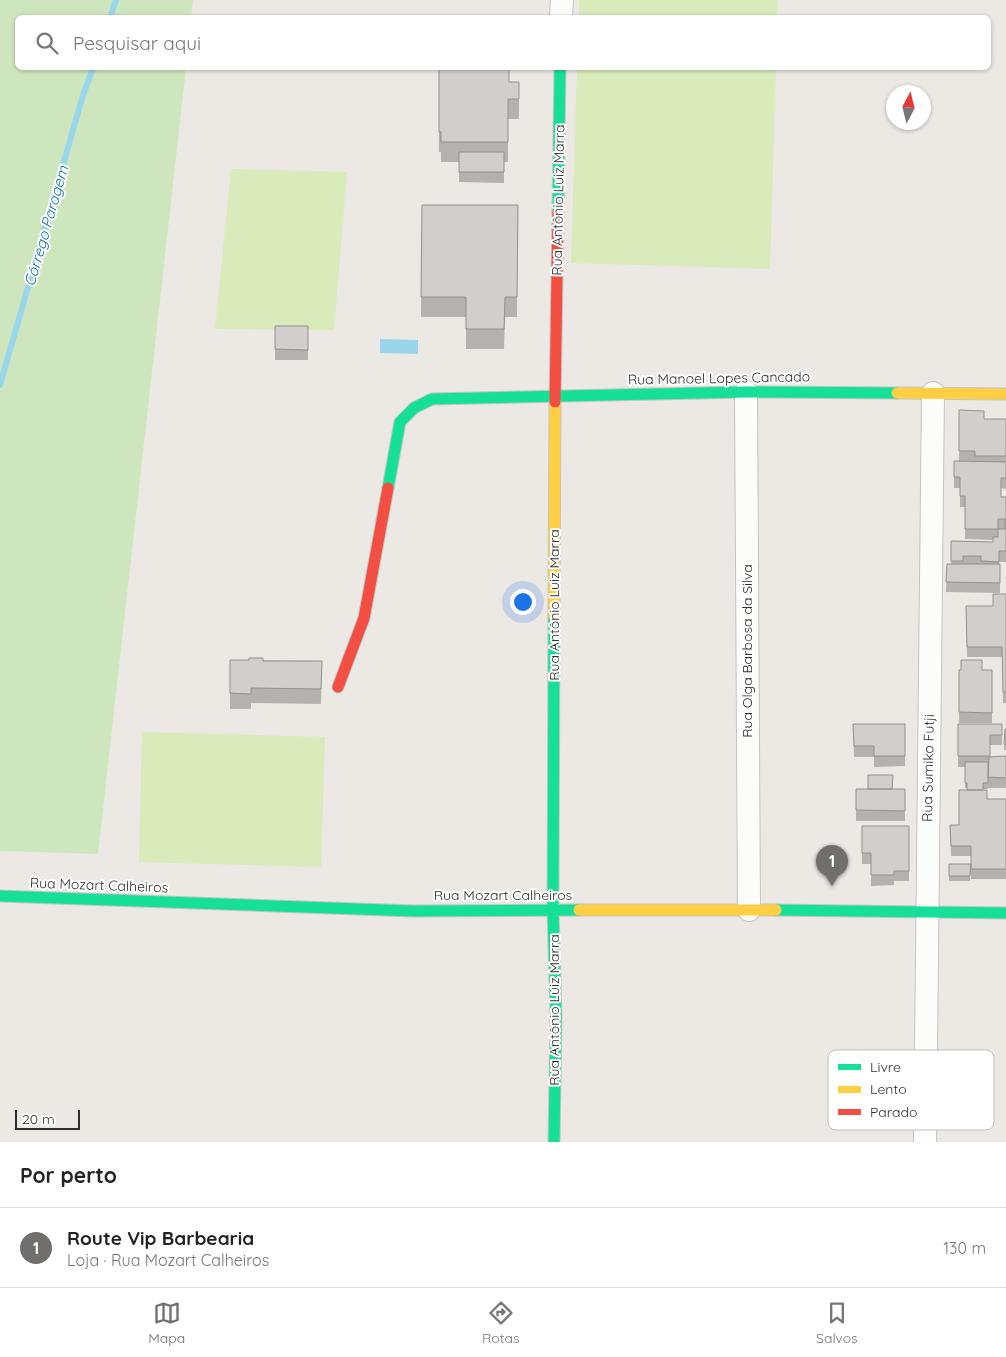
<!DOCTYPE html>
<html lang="pt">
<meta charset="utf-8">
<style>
:root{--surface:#fff;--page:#f2f2f2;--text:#222;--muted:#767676;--line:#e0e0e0;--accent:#706f6e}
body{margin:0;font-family:Quicksand,sans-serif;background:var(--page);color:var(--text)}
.compass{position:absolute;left:886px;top:85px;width:45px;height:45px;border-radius:50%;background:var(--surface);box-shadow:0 1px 4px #0004;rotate:7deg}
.scale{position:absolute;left:15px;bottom:12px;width:65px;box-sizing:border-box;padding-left:5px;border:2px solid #2e2e2e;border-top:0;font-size:14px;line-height:18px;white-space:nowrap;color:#2e2e2e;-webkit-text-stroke:4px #fff;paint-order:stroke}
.you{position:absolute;left:522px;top:601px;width:18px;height:18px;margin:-12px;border:4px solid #fff;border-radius:50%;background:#1a73e8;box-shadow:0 0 0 8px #1a73e833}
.badge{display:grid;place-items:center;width:32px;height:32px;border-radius:50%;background:var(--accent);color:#fff;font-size:16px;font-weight:700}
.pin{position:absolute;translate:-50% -41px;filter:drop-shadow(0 1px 2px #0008)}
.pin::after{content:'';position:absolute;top:26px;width:18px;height:15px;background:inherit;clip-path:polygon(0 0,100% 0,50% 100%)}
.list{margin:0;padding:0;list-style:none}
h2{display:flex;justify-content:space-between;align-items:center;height:65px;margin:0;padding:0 20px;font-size:21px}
h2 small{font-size:16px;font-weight:400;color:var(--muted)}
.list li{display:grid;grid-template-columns:32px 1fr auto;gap:15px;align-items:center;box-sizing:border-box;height:80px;padding:0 20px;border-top:1px solid var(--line)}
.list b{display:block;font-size:19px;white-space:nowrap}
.list p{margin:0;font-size:16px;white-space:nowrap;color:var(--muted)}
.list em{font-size:16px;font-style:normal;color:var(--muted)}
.icon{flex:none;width:28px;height:28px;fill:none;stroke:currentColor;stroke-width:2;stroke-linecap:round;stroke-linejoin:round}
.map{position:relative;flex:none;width:1006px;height:1142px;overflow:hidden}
.search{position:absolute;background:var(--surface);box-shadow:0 1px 4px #0004;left:15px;right:15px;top:15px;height:55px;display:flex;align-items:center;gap:12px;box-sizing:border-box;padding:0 18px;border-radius:8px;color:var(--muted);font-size:19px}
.sheet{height:145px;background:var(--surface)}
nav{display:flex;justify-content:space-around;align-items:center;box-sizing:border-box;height:70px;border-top:1px solid var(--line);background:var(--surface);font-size:14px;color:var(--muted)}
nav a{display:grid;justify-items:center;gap:2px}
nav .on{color:var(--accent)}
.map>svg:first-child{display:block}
</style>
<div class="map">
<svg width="1006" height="1142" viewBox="0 0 1006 1142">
<rect width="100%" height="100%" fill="#ece8e4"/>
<path fill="#cee6be" d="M0 0H193L191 17 18 18V68H186L98 854 0 851Z"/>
<path fill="#d9eabb" d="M579 0H778L777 17H579Z
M577 68H776L770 269 571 263Z
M231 169 347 172 334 330 215 329Z
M142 732 325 737 321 867 139 862Z"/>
<path fill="#99d6ec" d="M380 339 418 340V354L380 353Z"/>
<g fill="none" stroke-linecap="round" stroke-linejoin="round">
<path stroke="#99d6ec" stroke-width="6" d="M110 18 116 0
M0 385 83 95 93 68"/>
<g stroke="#c5c4c5" stroke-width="24">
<path id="street" d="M561 18 562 0
M746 392 749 910
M925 1142 933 393"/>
</g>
<g stroke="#c5c4c5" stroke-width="13">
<path id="fast" d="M558 212 560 68
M388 488 400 422 414 408 432 399 746 392 897 393
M0 896 413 911 579 910
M776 910 1006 913
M554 1142 556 1016 553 910 554 616"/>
</g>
<g stroke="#c5c4c5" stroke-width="13">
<path id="slow" d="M897 393 1006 394
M554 616 555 402
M579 910H776"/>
</g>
<g stroke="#c5c4c5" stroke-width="13">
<path id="jam" d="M555 402 558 212
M338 687 364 618 388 488"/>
</g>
<use href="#street" stroke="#fcfcfb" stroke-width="22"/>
<use href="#fast" stroke="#16e098" stroke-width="11"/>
<use href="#slow" stroke="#ffcf43" stroke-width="11"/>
<use href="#jam" stroke="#f24e42" stroke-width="11"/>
</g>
<path fill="#b4b1af" d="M439 68 509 82H519V119H508V162H504V183L459 182V162H441V152H439Z
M422 205H518L517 317H505L504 349H466V317H421Z
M275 326H308V360H275Z
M959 410 984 419H1006V489L1001 488V497H1006V562H999V564H1000V593L946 592 947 564H951V541L993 542V540L965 539V507H960V488H954V461H959Z
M1006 594V703H1003L1002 657H967L966 606H993Z
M230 660 322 661 321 704 251 703V709H230Z
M959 670H992V723H959Z
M853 724H905V766L874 767V757H854Z
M958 724H1002V745H990V757L1006 756V788H988V766V789H983V790L987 799 1006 826V879H971V856H951L950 825H959L967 790V788H965V767H958Z
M1005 729H1006V750H1004Z
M856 789H905V821H856Z
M862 826H909V881H894V885L871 886V864H862Z
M949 864H971L970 881H949Z"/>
<path fill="#d1cecb" stroke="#92908e" d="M439 68H509V82H519V99H508V142H441V132H439Z
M459 152H504V172H459Z
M422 205H518L517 297H505L504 329H466V297H421Z
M275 326H308V350L275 349Z
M959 410 984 411V419H1006V456H975V451H959Z
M954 461 1006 462V478H1001V497H1006V551H999V562L981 561V556H963V561H951V541L993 542V537H998V529H1005V519H998V529H965V496H960V477H954Z
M947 564H1000V583L946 582Z
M993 594H1006V692H1003L1002 647H967L966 606H993Z
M249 658H263V661H322L321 689 251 688V694L230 693V660H249Z
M961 660H982V670H992V713L959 712V670H961Z
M853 724H905V756H874V746H854Z
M958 724H1002V735H990V756H958Z
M1005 729H1006V745L1004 744Z
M1006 756V778L988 777 989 757Z
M965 762H988V783H983V790H967V783H965Z
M868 775H893L892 789H868Z
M856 789H905V811L856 810Z
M959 790H987V799H1006V869H971V846H951L950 825H959Z
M862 826H909V871H894V875H871V853H862Z
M949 864H971L970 876H949Z"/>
<g text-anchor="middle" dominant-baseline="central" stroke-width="4" stroke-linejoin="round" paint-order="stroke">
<g font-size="14" fill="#2e2e2e" stroke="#fff">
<text transform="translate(558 200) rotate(-89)">Rua Antônio Luiz Marra</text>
<text transform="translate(719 378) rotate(-1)">Rua Manoel Lopes Cancado</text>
<text transform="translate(554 605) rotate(-90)">Rua Antônio Luiz Marra</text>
<text transform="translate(747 651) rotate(-90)">Rua Olga Barbosa da Silva</text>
<text transform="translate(928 768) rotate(-89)">Rua Sumiko Futji</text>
<text transform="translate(99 885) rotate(2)">Rua Mozart Calheiros</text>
<text x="503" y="895">Rua Mozart Calheiros</text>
<text transform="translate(554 1010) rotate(-90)">Rua Antônio Luiz Marra</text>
</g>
<g font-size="15" font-style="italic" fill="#0d6fa3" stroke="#fff">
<text transform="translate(46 226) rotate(-74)">Córrego Paragem</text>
</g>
</g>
<rect x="828" y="1050" width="166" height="80" rx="8" fill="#fff" stroke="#c0c0c0" stroke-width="1"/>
<rect x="838" y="1064" width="23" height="6" fill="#16e098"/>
<rect x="838" y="1086" width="23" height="7" fill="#ffcf43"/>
<rect x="838" y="1109" width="23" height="6" fill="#f24e42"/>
<g font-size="14" fill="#2e2e2e">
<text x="870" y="1072">Livre</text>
<text x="870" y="1094">Lento</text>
<text x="870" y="1117">Parado</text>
</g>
</svg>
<svg class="compass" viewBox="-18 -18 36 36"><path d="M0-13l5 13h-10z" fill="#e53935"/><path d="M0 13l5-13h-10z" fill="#767676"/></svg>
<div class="scale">20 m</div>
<div class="you"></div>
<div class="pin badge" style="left:832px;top:886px">1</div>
<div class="search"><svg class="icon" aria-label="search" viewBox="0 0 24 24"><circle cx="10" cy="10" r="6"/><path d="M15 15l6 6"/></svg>Pesquisar aqui</div>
</div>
<section class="sheet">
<h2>Por perto<small></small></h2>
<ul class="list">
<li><span class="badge">1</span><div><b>Route Vip Barbearia</b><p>Loja · Rua Mozart Calheiros</p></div><em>130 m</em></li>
</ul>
</section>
<nav>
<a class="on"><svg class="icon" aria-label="map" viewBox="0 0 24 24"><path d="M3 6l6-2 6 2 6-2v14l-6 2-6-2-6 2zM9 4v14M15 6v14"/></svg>Mapa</a>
<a><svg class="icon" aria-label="directions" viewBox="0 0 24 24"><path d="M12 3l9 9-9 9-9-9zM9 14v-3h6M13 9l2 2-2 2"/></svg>Rotas</a>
<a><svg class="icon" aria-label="saved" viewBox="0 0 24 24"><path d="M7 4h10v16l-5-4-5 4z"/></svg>Salvos</a>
</nav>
